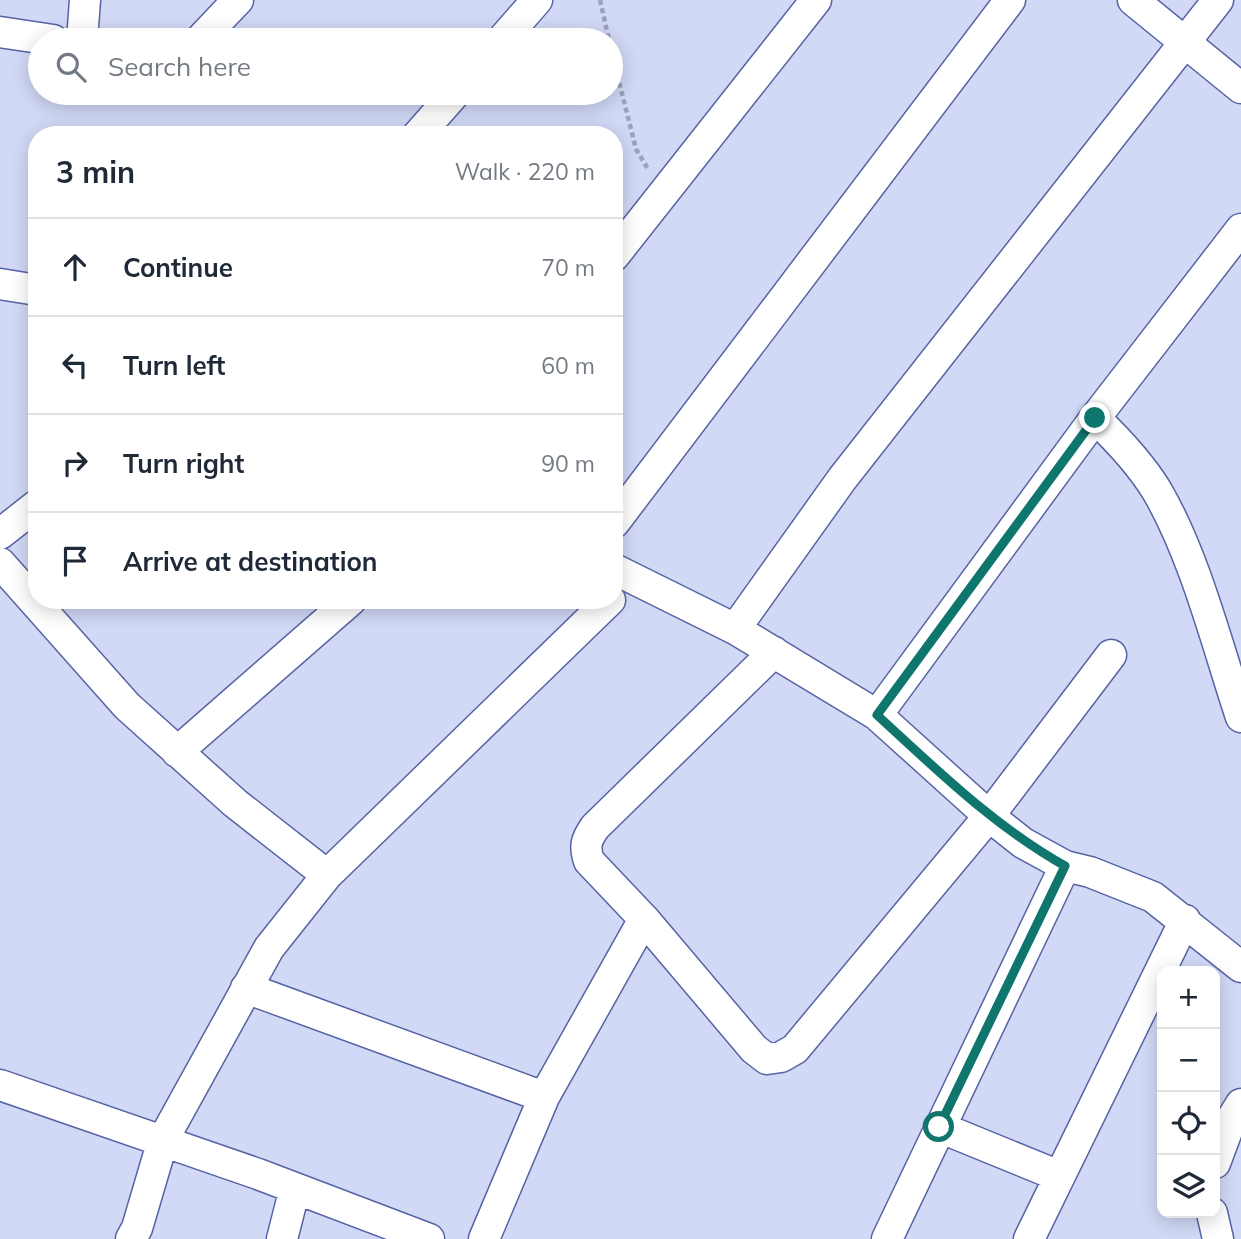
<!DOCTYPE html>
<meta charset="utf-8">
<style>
:root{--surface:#fff;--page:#f6f6f7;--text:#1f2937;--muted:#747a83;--line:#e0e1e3}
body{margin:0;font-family:Mulish,sans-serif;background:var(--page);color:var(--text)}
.controls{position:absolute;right:21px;bottom:21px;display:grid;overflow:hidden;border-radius:14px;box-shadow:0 4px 18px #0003}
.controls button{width:63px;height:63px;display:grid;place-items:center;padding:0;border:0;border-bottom:2px solid var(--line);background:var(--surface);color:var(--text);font:35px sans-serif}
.stop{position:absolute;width:21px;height:21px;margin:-16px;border:5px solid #0f766e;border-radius:50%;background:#fff}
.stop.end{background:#0f766e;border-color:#fff;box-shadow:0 2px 7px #0008}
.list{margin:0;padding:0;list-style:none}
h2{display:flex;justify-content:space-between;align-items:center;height:91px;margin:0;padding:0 28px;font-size:30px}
h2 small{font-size:23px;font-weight:400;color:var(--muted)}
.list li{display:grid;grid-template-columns:46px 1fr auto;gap:21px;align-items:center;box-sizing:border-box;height:98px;padding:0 28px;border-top:2px solid var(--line)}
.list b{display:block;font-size:26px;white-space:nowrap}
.list em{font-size:23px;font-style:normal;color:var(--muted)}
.icon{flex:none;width:38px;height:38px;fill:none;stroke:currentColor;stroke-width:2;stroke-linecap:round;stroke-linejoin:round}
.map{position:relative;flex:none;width:1241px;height:1239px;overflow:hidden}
.search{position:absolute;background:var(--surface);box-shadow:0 4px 18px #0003;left:28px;top:28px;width:595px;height:77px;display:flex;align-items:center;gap:18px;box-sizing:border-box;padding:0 24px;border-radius:38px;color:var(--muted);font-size:26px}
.panel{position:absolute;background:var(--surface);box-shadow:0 4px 18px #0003;left:28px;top:126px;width:595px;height:483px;border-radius:28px}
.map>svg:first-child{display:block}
</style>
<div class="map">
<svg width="1241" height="1239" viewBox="0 0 1241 1239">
<rect width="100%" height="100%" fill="#d1d9f6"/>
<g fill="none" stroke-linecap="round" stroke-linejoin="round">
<g stroke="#5763a4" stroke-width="33">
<path id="minor" d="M1133 0 1241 88
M0 32 53 40
M82 40 85 0
M200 40 238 0
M502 40 537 0
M418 135 455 93
M614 256 816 0
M0 284 37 290
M1095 418C1118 440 1140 463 1157 491 1195 556 1217 645 1241 717
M614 523 1010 0
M0 534 37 505
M0 563 127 706 235 803 327 875
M614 569 735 629 877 715 989 816 1023 843 1065 866 1090 872 1153 897 1241 967
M735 629 842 479 1218 0
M877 715 1095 418 1241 229
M177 752 351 600
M644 919 754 1049 767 1059 781 1057 795 1049 989 816 1111 655
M246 988 544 1097
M0 1085 258 1174 429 1239
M939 1127 1059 1176
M1215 1163 1231 1120 1241 1104
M1212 1213 1218 1239
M131 1239 137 1228 163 1140 269 948 327 875 610 600
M282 1239 295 1188
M484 1239 544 1097 644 919 589 861C584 846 586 840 595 827L774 652
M887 1239 1065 866
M1029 1239 1185 920"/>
</g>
<path stroke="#9ba2be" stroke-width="4.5" stroke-dasharray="5 3.5" stroke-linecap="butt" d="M600 0 609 40
M611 50 636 149 648 169"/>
<use href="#minor" stroke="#fff" stroke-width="30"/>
</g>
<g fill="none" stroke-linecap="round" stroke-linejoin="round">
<path stroke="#0f766e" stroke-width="9" d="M939 1127 1065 866C994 826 937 770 877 715L1095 418"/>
</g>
</svg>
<div class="controls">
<button>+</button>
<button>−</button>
<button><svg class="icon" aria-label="locate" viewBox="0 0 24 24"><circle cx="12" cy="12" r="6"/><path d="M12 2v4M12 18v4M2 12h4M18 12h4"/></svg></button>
<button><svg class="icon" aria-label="layers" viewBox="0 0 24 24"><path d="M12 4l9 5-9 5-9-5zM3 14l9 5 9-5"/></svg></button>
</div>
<div class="stop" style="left:939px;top:1127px"></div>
<div class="stop end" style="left:1095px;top:418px"></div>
<div class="search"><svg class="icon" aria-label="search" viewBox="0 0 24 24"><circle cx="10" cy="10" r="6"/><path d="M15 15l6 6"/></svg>Search here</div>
<section class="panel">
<h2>3 min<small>Walk · 220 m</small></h2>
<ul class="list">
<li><svg class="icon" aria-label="ahead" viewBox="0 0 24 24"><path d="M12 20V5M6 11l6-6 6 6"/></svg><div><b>Continue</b></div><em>70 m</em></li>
<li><svg class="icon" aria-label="left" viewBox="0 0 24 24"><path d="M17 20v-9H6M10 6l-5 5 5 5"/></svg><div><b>Turn left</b></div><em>60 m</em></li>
<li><svg class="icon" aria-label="right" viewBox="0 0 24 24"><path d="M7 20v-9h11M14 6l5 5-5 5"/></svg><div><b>Turn right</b></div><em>90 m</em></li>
<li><svg class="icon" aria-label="arrive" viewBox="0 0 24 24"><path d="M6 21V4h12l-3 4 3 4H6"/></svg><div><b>Arrive at destination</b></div></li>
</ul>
</section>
</div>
